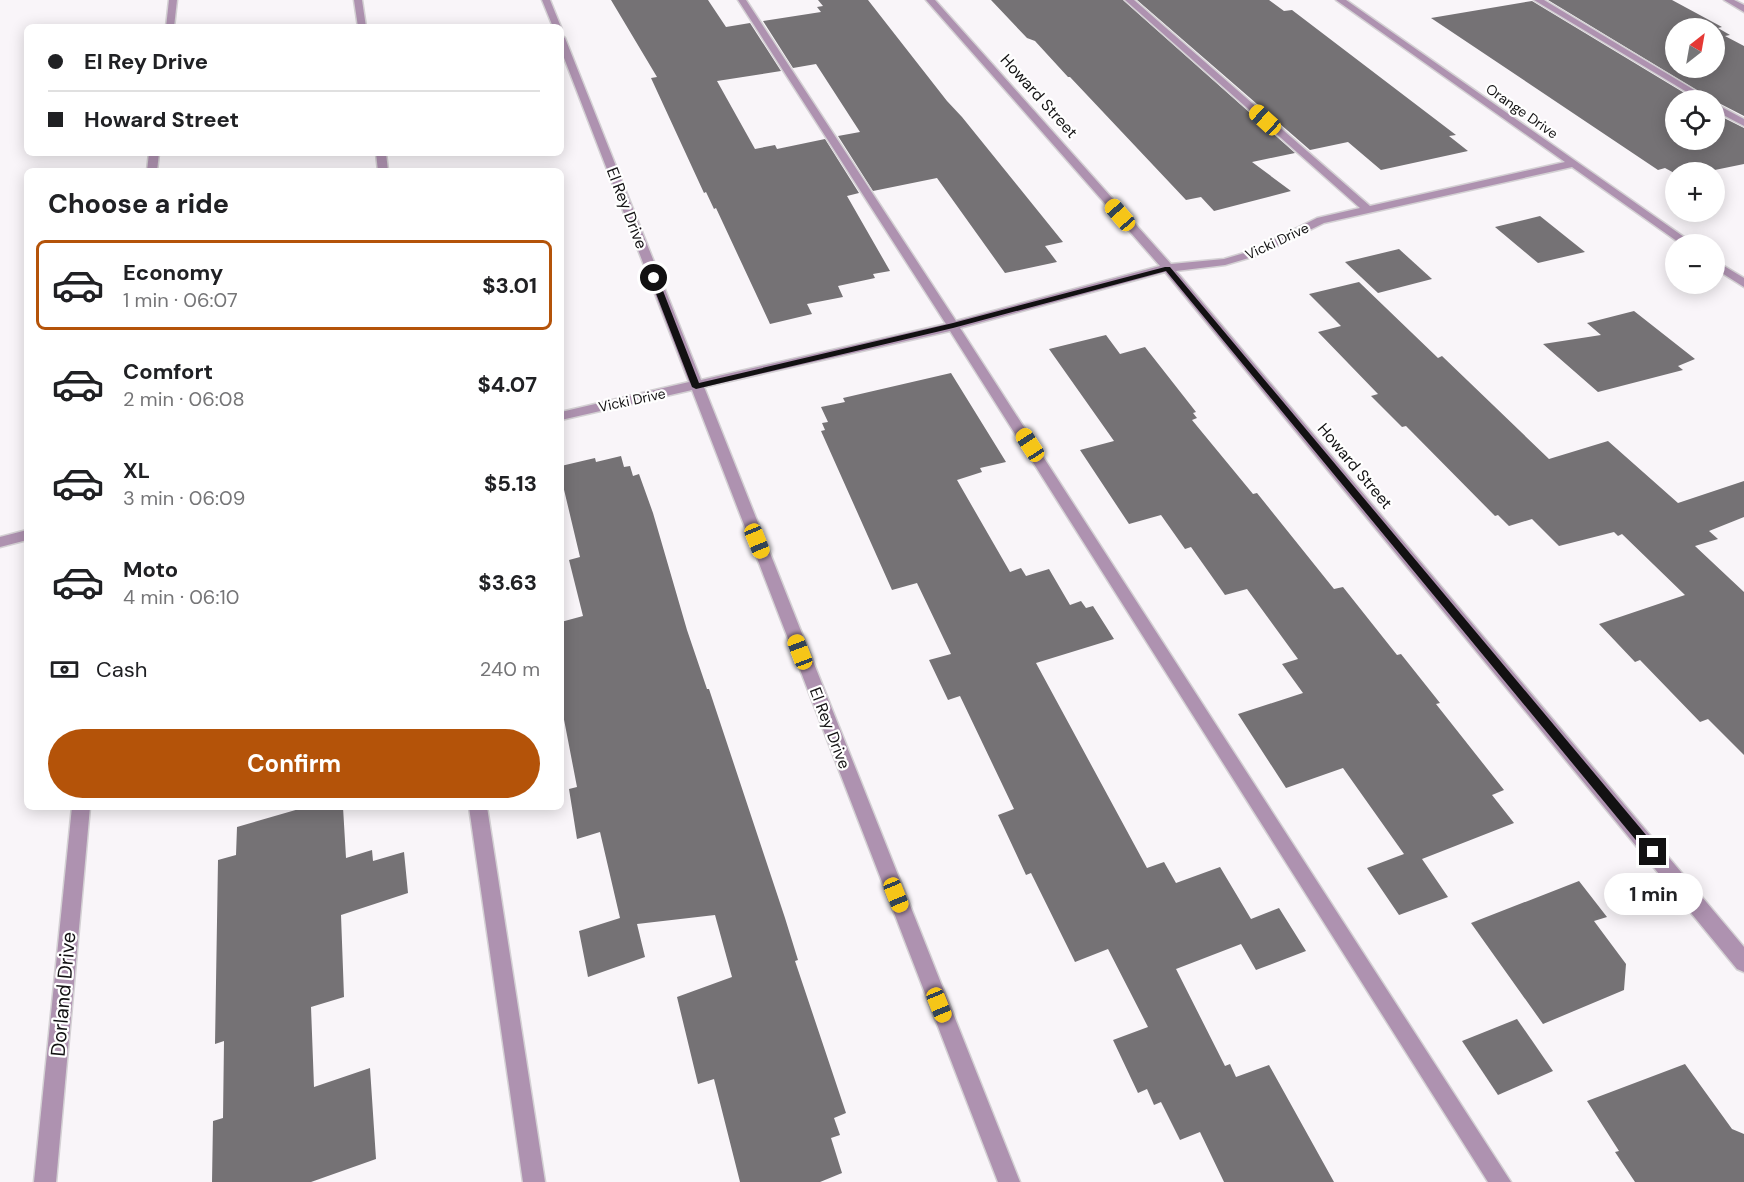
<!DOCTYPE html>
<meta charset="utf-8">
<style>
body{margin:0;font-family:"DM Sans",sans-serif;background:#f6f6f6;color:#202124;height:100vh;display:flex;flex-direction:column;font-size:22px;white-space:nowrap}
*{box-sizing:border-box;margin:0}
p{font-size:20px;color:#757577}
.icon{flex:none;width:33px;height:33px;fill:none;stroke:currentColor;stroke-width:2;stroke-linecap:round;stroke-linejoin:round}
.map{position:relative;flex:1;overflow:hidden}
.drawer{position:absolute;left:24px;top:168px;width:540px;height:642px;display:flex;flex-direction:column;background:#fff;border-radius:9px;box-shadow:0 3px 15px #0003}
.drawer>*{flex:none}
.banner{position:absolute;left:24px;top:24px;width:540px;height:132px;border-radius:9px;box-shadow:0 3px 15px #0003;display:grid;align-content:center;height:132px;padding:0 24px;background:#fff}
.needle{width:39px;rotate:31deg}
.controls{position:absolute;left:1665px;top:18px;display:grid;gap:12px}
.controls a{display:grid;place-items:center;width:60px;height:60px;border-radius:50%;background:#fff;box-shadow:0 3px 15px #0003;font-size:30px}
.end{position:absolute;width:27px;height:27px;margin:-14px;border:8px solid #121112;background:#fff;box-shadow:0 0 0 3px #fff}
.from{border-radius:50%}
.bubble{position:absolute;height:42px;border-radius:21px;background:#fff;box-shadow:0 3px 15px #0003;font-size:20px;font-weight:700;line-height:42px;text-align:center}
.car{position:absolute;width:18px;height:36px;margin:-18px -9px;border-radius:8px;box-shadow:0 0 4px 2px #0007;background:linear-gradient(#f5c518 24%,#345 0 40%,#f5c518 0 76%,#345 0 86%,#f5c518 0)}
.banner b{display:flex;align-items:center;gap:21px;height:57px;font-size:22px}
.banner b+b{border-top:2px solid #e0e0e0}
.banner i{width:15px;height:15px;background:#202124}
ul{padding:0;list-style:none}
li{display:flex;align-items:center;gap:18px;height:90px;margin:0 12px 9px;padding:0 12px;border:3px solid transparent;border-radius:9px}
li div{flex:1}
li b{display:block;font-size:22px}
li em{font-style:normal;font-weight:700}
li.active{border-color:#b45309}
li>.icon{width:54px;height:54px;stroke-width:1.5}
h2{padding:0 24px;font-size:27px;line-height:72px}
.pay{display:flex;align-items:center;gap:15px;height:66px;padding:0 24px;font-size:22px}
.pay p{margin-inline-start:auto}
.cta{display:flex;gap:12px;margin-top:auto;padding:12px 24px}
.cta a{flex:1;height:69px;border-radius:36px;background:#b45309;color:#fff;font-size:24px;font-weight:700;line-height:69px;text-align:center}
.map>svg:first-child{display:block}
.building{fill:#757275;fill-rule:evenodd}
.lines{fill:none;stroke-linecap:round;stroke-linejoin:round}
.minor-casing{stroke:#d4d1d4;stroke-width:3}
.minor{fill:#ae92b0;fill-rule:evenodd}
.route{fill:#121112}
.labels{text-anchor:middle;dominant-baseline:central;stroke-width:4.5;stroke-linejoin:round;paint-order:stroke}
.far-street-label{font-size:14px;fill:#121112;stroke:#fff}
.street-label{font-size:16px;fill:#121112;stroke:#fff}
.near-street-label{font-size:20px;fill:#121112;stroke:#fff}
</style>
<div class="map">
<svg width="1744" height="1182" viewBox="0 0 1744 1182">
<rect width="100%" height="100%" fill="#f9f5f9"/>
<g class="building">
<polygon points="611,0 708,0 726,27 750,23 781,71 717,81 755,149 775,145 777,149 825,139 859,193 847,196 890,271 873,274 875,278 838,286 843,297 807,304 812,314 770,324 716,208 714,209 706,192 704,193 651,78 657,77"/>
<polygon points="818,0 868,0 947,101 962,117 1063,242 1045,246 1057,262 1005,273 937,178 873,191 838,136 860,132 816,64 793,68 763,21 821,12 817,7 823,6"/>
<polygon points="991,0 1123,0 1295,153 1252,162 1291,191 1214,211 1201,197 1186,200 1070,77 1068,77 1035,41 1027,38"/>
<polygon points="1137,0 1269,0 1284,11 1292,10 1456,135 1449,136 1468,151 1381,170 1348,142 1310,150"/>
<path d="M1548,0h124l50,27 -4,1 12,7 -5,1 19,10v70l-31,-16zM1676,28h38v40h-38z"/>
<polygon points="1532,1 1696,100 1676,100 1676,140 1714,140 1714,113 1744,128 1744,164 1705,172 1676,174 1665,168 1658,170 1431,18"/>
<polygon points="1540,216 1585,252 1538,263 1495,227"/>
<polygon points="1399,249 1432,279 1378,293 1345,262"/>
<polygon points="1359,282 1438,358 1442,356 1549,459 1608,441 1678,503 1744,481 1744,517 1709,531 1718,539 1695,546 1744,592 1744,755 1708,719 1700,722 1640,660 1635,662 1599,624 1685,595 1622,534 1618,536 1614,532 1559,546 1532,519 1509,526 1498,515 1495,516 1406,426 1402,427 1371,396 1378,394 1318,332 1341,326 1309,294"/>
<polygon points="1634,311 1695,359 1678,366 1683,370 1598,392 1543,344 1601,335 1587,323"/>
<polygon points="1106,335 1120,354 1145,347 1196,412 1193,413 1197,418 1192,420 1253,494 1257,493 1334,589 1343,587 1397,655 1401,654 1440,703 1436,704 1504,790 1492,795 1514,823 1422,859 1448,897 1399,915 1367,868 1404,854 1343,768 1286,788 1238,714 1303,693 1282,664 1298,659 1247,589 1225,595 1191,547 1185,549 1161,515 1129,524 1080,450 1114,441 1049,349"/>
<polygon points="951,373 1006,462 980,468 982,472 957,480 1010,572 1021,568 1026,576 1049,569 1070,605 1081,601 1086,608 1093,606 1114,639 1036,663 1147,868 1164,862 1176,883 1220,867 1251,919 1279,908 1306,951 1256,970 1241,944 1176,969 1225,1066 1230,1064 1236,1077 1269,1065 1334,1182 1224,1182 1200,1132 1180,1140 1161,1102 1154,1105 1147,1089 1138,1093 1113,1040 1148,1027 1108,949 1075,962 1031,873 1026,875 998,815 1014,809 960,696 948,700 929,660 951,654 917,583 892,590 821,431 825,430 822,423 828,422 821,407 845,402 843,398"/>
<polygon points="621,456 624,467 630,466 633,476 639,474 653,513 687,630 707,689 709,689 785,918 798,960 795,961 846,1113 834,1118 840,1135 831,1138 842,1173 820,1182 740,1182 714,1079 698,1084 677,997 732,977 715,915 637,924 645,957 588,977 579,931 620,918 600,832 577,839 569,789 577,787 561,704 561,622 583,616 569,560 580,557 561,477 561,466 595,458 596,462"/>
<polygon points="306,807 343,807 346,858 372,850 373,861 404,852 408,893 341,915 344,997 311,1007 314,1087 370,1068 376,1159 311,1182 212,1182 213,1121 223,1118 224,1041 215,1044 218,860 236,855 237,827"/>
<polygon points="1579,881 1607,917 1594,921 1626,964 1624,990 1543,1024 1471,923"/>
<polygon points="1517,1019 1553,1071 1498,1095 1462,1041"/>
<polygon points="1685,1064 1732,1129 1744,1134 1744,1182 1635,1182 1615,1152 1619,1151 1587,1101"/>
</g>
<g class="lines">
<defs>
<g id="minor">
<polygon points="169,0 177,0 174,27 166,27"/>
<polygon points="354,0 362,0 366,27 358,27"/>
<polygon points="542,0 550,0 561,27 561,28 553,27"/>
<polygon points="738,0 746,0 956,321 1160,266 926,0 935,0 1171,264 1224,259 1251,251 1317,218 1360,208 1125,0 1134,0 1370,206 1565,162 1336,0 1346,0 1694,244 1681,244 1572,167 1324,223 1259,255 1225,265 1176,271 1744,947 1744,972 1737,969 1165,272 960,328 1511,1182 1488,1182 950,331 704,387 1020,1182 998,1182 692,390 561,420 561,412 689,382 561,50 561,35 565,38 701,380 946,324"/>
<polygon points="1534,0 1544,0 1711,100 1700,100"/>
<polygon points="1724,0 1734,0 1744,5 1744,12"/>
<polygon points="1714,103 1744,119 1744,126 1714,110"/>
<polygon points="149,153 159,153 157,171 147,171"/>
<polygon points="376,153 386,153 388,171 378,171"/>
<polygon points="1714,260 1744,278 1744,287 1714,268"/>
<polygon points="27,530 27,540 0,547 0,537"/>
<polygon points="72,807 90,807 56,1182 34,1182"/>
<polygon points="469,807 487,807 545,1182 523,1182"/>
</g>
</defs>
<use href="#minor" class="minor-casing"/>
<use href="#minor" class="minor"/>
</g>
<polygon class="route" points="1165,267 1170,267 1657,848 1657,856 1649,856 1166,271 953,328 696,389 692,387 650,278 654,275 658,278 699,383 953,323"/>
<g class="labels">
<g class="far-street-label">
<text transform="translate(1522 111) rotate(35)">Orange Drive</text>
<text transform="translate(1277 241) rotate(-25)">Vicki Drive</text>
<text transform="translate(632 400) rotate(-12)">Vicki Drive</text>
</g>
<g class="street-label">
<text transform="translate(1039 96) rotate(48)">Howard Street</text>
<text transform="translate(627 208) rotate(69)">El Rey Drive</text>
<text transform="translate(1355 466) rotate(50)">Howard Street</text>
<text transform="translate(830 728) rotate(69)">El Rey Drive</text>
</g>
<g class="near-street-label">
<text transform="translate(63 994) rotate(-85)">Dorland Drive</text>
</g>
</g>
</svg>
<div class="controls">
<a><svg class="needle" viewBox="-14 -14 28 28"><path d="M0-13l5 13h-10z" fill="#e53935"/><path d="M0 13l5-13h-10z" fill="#757577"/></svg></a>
<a><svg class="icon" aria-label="locate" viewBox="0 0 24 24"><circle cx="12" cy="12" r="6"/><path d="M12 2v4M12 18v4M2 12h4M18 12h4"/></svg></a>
<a>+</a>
<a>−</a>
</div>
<i class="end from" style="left:654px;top:278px"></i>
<i class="end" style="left:1653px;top:852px"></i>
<div class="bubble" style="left:1604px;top:873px;width:99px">1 min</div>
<i class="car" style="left:1265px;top:120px;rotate:312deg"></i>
<i class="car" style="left:1120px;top:215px;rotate:319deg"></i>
<i class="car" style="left:1030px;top:445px;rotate:327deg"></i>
<i class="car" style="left:757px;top:541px;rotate:158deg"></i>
<i class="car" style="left:800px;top:652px;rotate:339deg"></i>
<i class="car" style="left:896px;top:895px;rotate:158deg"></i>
<i class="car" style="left:939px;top:1005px;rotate:158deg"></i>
<div class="banner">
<b><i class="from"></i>El Rey Drive</b>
<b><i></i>Howard Street</b>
</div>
<section class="drawer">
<h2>Choose a ride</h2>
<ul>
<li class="active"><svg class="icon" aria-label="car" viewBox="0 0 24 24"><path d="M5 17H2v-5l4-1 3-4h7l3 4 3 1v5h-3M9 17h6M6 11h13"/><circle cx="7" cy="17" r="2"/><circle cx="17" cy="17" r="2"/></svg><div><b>Economy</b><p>1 min · 06:07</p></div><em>$3.01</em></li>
<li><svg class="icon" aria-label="car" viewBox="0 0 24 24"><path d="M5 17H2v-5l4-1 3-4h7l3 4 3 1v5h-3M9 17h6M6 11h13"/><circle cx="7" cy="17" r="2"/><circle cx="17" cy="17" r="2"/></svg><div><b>Comfort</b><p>2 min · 06:08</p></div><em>$4.07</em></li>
<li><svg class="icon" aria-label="car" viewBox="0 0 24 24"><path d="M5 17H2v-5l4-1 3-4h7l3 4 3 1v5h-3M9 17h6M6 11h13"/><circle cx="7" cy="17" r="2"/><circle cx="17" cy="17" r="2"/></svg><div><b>XL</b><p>3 min · 06:09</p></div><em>$5.13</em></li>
<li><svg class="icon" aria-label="car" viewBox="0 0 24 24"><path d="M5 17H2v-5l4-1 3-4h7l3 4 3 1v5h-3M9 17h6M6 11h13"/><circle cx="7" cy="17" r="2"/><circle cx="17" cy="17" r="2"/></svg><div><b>Moto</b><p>4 min · 06:10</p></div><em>$3.63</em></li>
</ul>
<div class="pay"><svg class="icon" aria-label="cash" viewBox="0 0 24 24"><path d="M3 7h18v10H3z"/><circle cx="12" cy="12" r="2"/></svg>Cash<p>240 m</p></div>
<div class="cta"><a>Confirm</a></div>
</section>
</div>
